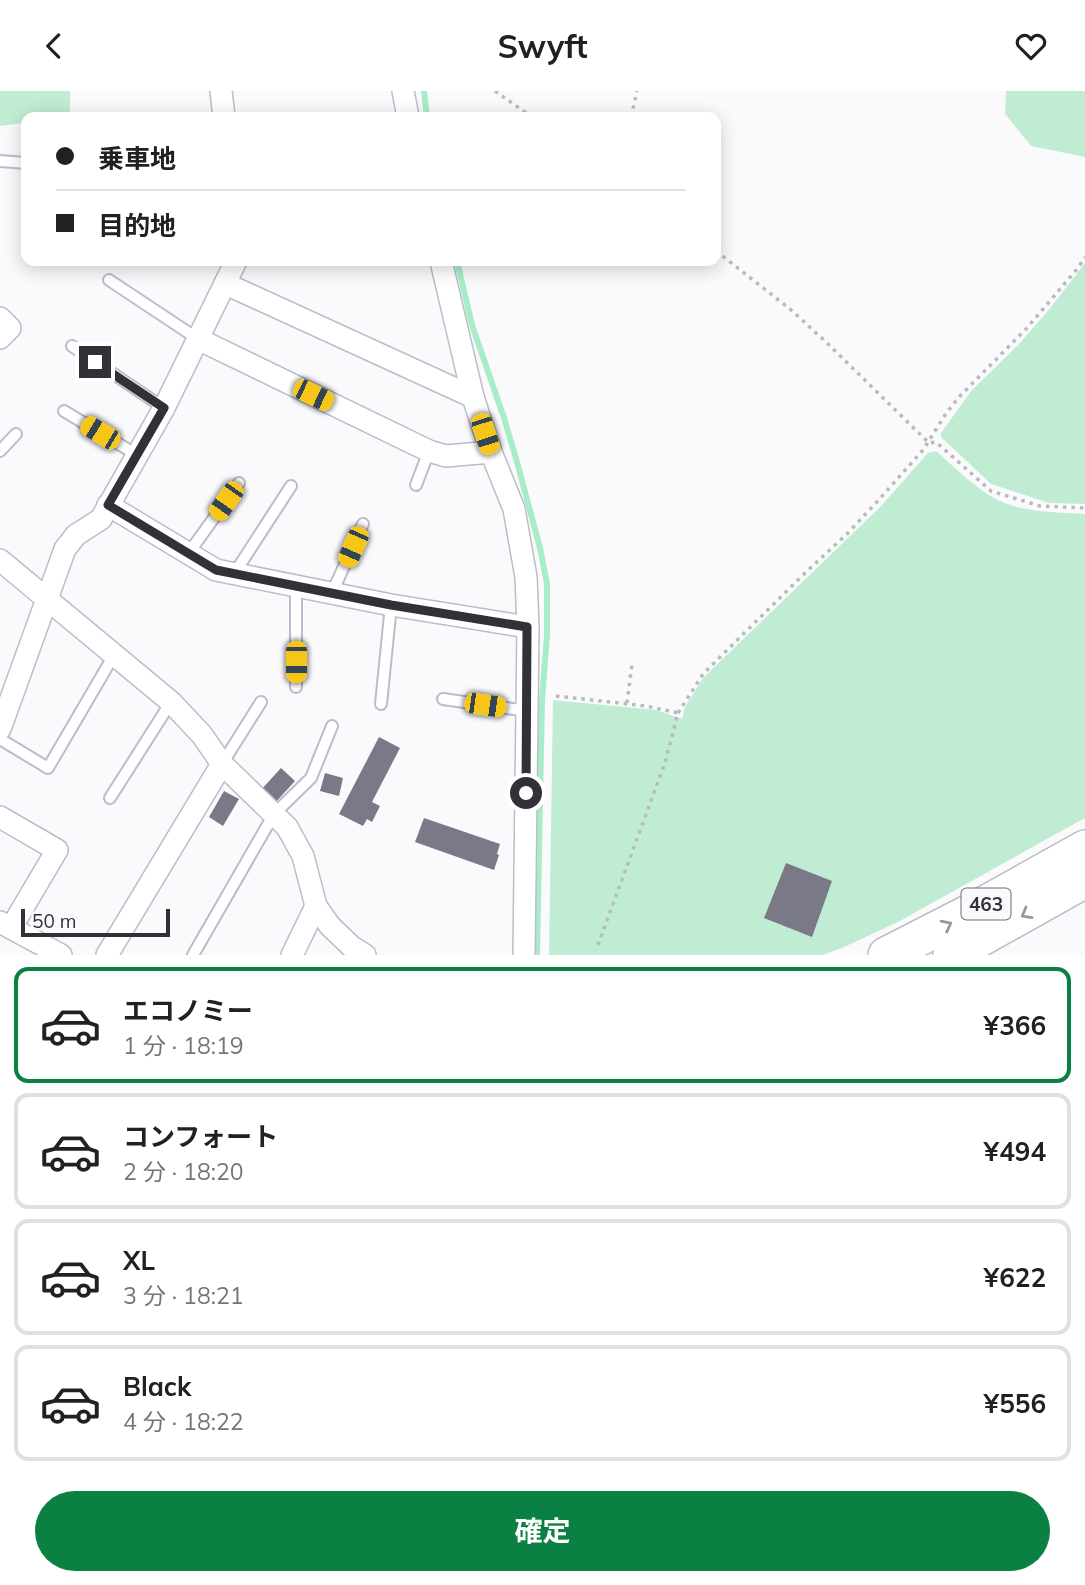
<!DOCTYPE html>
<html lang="ja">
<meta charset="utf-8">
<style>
body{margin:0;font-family:Mulish,"Noto Sans JP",sans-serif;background:#f2f2f2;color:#202124;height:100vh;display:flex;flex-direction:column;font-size:26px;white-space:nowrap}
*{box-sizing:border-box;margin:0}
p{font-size:23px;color:#757577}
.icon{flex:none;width:38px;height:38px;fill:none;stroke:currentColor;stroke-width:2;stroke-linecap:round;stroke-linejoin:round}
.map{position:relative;height:864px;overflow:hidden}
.details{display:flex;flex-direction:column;background:#fff;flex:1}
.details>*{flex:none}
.guide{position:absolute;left:21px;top:21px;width:700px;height:154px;border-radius:14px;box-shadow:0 4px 18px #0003;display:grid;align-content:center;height:154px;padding:0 35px;background:#fff}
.scale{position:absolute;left:21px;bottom:18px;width:149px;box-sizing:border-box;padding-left:7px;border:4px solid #313137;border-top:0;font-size:19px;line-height:24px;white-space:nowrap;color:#313137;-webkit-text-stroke:5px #fafafd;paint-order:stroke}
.end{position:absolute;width:32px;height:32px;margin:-16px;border:9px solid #313137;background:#fff;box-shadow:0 0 0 4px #fff}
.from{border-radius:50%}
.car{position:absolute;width:21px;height:42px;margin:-21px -10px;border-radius:9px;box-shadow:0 0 5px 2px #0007;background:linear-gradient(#f5c518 24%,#345 0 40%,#f5c518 0 76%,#345 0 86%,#f5c518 0)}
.guide b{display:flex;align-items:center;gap:24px;height:66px;font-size:26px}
.guide b+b{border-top:2px solid #e0e0e0}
.guide i{width:18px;height:18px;background:#202124}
ul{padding:12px 0 0;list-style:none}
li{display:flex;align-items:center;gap:21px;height:116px;margin:0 14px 10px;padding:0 21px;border:4px solid #e0e0e0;border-radius:14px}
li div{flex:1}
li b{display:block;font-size:26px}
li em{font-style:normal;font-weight:700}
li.on{border-color:#0b8043}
li>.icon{width:63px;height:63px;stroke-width:1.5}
.cta{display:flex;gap:14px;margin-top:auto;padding:14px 35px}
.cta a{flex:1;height:80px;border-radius:42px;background:#0b8043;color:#fff;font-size:28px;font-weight:700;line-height:80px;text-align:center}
header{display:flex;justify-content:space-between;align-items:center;height:91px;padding:0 35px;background:#fff;font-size:32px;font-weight:700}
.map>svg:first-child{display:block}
.green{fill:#c1ecd4}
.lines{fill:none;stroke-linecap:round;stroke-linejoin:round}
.stream{stroke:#a8edc8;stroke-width:6}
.building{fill:#797987}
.service-casing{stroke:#bcbccb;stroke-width:14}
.minor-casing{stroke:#bcbccb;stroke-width:24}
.trunk-casing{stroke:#bcbccb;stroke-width:38}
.path{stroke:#bababe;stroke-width:3.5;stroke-dasharray:3.5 5;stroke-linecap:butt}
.service{stroke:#fff;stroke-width:10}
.minor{stroke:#fff;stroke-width:21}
.trunk{stroke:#fff;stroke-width:35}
.oneway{stroke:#98989b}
.route{stroke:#313137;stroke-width:9}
.labels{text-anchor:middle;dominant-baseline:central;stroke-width:5;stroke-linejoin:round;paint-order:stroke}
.shield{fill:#fafafd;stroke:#6d6d72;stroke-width:2}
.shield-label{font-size:19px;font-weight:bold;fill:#313137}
</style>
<header><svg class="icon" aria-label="back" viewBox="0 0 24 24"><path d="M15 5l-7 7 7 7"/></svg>Swyft<svg class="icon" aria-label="heart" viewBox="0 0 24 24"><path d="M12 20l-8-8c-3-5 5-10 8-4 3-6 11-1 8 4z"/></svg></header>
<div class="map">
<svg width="1085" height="864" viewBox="0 0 1085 864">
<rect width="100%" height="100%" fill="#fafafd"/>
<g class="green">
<polygon points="0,0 70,0 70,26 26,26 26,32 0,35"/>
<polygon points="1006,0 1085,0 1085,66 1031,55 1005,23"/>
<polygon points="1085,172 1085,413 1049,412 991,393 941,346 941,342 972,299 1019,253 1047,221"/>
<path d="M936,360c16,14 32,30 50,42 28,20 66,19 99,21v304l-187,104 -56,26 -19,7h-274l4,-255 103,10 26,9 3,-12 18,-29 178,-172 47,-53z"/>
</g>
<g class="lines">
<g class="stream">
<polyline points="424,0 427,26"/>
<polyline points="457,170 472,234 504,327 517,371 540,457 547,493 547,544 542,609 537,864"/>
</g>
</g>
<g class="building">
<polygon points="379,646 400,657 372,711 380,715 372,731 367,728 363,735 339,723"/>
<polygon points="281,677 295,690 274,713 260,700"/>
<polygon points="325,682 343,687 339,705 320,700"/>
<polygon points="224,700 239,708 223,735 209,726"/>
<polygon points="424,727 500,753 497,763 499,764 494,779 415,751"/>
<polygon points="786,772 832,790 812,846 764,827"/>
</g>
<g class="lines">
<defs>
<g id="service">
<polyline points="0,70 26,72"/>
<polyline points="109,189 198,248"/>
<polyline points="72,255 164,317"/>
<polyline points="64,320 137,364"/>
<polyline points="0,360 16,343"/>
<polyline points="416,394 429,360"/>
<polyline points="188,463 239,392"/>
<polyline points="234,483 291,395"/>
<polyline points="332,502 363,433"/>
<polyline points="296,596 296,495"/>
<polyline points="443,608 527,620"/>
<polyline points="381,613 391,514"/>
<polyline points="0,648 48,677 114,564"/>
<polyline points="222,673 261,611"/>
<polyline points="110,707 171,611"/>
<polyline points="193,864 274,723 311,687 332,635"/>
</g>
<g id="minor">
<polyline points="221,0 224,26"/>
<polyline points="403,0 408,26"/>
<polyline points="441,170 473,306 491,361 514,418 526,486 528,536 524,864"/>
<polyline points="226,193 473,306"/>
<polyline points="0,227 10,237 0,247"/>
<polyline points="198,248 429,360 446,365 491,361"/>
<polyline points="108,414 216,479 391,514 528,536"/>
<polyline points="0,469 171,611 202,644 222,673 287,736 303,765 316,815 330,835 352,856 365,864"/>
<polyline points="0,638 65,458 76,444 101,428 164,317 236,170"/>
<polyline points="0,726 57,759 11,837"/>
<polyline points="0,831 61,864"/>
<polyline points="107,864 222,673"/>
<polyline points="292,864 316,815"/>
</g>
<g id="trunk">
<polyline points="886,864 974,819 1085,757"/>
<polyline points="951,864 1085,789"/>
</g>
</defs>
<use href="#service" class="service-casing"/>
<use href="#minor" class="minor-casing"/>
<use href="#trunk" class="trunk-casing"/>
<g class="path">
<polyline points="495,0 532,26"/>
<polyline points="631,26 637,0"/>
<polyline points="716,160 790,218 825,250 929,352 936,351 991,400 1040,415 1085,417"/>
<polyline points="556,605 646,615 678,622 665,672 596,859"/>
<polyline points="627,612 632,573"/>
<polyline points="678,622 703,583 804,483 847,443 875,413 923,359 947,321 960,305 1026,238 1078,177 1085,166"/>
</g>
<use href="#service" class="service"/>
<use href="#minor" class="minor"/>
<use href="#trunk" class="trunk"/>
</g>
<defs><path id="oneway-chevron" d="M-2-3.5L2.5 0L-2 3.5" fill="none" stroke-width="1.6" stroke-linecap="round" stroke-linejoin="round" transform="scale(1.75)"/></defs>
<g class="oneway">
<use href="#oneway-chevron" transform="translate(1026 823) rotate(150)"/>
<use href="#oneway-chevron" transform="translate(947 834) rotate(-27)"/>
</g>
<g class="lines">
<polyline class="route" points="95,271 164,317 108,414 216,479 391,514 527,536 526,702"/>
</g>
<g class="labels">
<rect class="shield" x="961.5" y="797.5" width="49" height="31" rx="5"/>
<g class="shield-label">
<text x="986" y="813">463</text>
</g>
</g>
</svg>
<div class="scale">50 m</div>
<i class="end from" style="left:526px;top:702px"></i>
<i class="end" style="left:95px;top:271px"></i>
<i class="car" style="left:313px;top:304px;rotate:116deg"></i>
<i class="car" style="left:100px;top:342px;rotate:301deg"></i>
<i class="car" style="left:485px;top:343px;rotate:162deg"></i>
<i class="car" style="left:226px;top:410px;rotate:215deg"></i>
<i class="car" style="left:353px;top:456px;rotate:204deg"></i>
<i class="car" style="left:296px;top:571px;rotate:180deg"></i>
<i class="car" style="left:485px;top:614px;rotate:98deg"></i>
<div class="guide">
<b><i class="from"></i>乗車地</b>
<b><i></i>目的地</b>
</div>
</div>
<section class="details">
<ul>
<li class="on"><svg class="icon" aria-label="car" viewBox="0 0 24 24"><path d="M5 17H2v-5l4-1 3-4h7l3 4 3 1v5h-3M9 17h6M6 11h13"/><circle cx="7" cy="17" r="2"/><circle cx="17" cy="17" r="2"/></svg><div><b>エコノミー</b><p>1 分 · 18:19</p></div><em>¥366</em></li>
<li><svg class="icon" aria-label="car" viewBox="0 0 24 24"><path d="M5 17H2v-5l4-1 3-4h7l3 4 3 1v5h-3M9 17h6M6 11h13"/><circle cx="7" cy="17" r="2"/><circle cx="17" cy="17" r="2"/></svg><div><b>コンフォート</b><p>2 分 · 18:20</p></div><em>¥494</em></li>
<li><svg class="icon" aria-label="car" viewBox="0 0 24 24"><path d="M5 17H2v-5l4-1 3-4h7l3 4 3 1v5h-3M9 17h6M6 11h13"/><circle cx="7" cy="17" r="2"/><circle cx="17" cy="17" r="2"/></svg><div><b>XL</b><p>3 分 · 18:21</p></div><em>¥622</em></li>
<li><svg class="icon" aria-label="car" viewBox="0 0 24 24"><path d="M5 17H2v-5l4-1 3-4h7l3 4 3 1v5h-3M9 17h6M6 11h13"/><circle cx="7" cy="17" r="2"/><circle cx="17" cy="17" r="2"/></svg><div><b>Black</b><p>4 分 · 18:22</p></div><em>¥556</em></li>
</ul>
<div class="cta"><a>確定</a></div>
</section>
